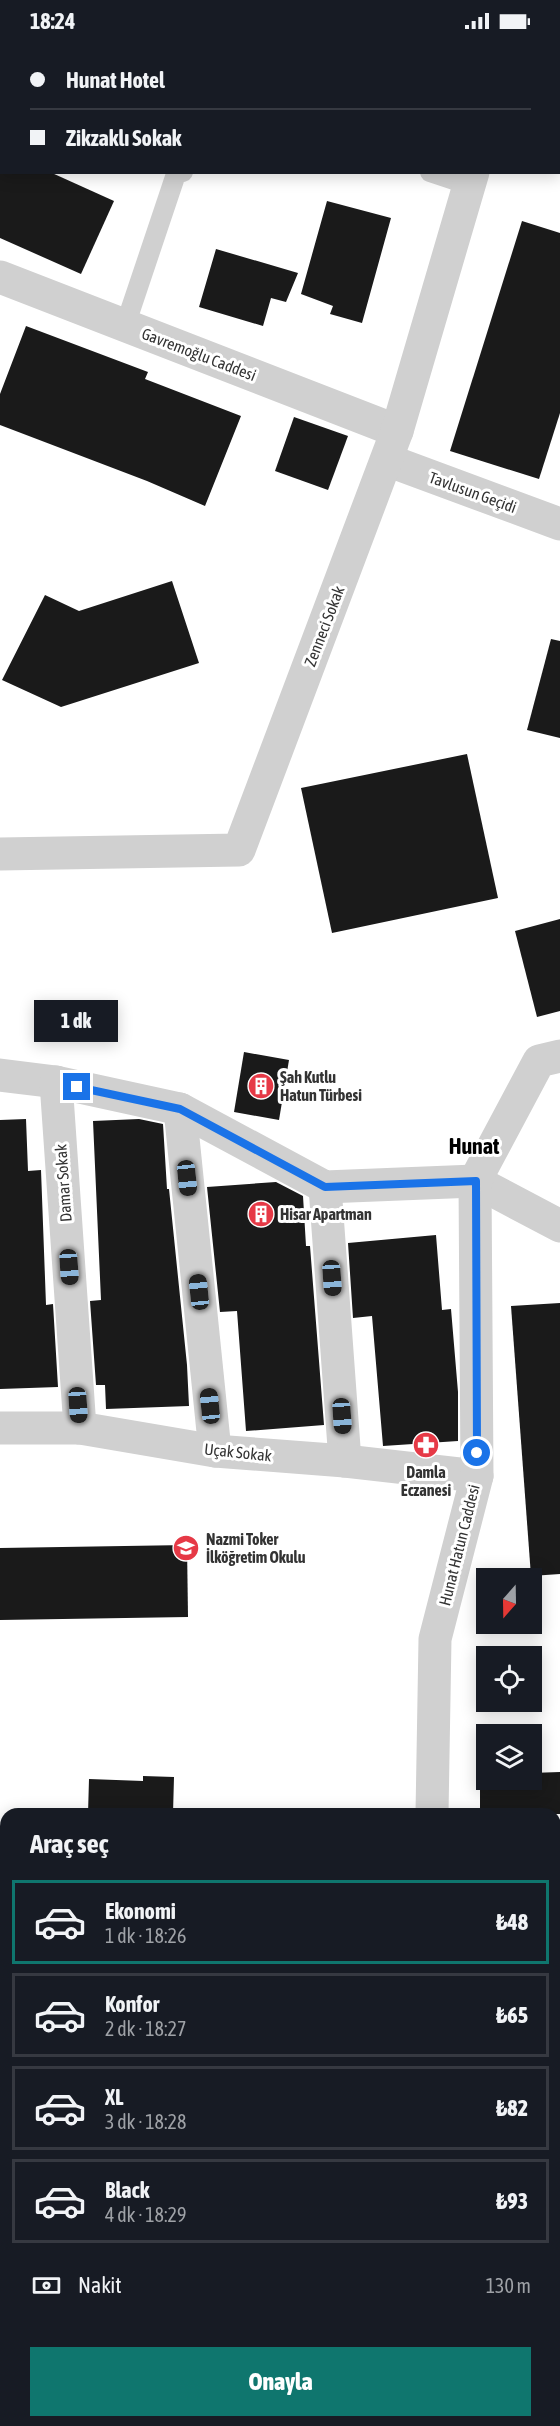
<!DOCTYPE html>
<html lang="tr">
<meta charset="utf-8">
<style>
body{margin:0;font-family:"Asap Condensed",sans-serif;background:#242831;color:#f1f3f6;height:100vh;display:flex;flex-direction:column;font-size:22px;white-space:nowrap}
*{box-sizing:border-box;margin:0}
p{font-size:20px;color:#9ea1a6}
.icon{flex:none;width:33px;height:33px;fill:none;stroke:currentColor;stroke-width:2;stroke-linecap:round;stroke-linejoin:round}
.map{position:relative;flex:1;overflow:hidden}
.panel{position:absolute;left:0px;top:1766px;width:561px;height:620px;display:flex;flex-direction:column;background:#171b24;border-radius:18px 18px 0 0;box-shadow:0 3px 15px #0003}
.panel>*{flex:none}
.guide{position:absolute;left:0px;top:0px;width:561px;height:132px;box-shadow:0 3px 15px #0003;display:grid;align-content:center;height:132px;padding:0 30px;background:#171b24}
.needle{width:39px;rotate:200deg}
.fabs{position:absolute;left:476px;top:1526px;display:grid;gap:12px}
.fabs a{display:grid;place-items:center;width:66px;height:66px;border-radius:0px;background:#171b24;box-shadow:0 3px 15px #0003;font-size:30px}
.end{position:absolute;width:27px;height:27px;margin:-14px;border:8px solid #1a73e8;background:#fff;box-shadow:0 0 0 3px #fff}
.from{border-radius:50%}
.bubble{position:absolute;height:42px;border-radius:0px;background:#171b24;box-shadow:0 3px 15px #0003;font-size:20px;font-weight:800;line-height:42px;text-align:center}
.car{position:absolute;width:18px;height:36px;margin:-18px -9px;border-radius:8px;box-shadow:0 0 4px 2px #0007;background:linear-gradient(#222 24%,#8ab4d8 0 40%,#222 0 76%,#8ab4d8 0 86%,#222 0)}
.guide b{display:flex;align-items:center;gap:21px;height:57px;font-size:22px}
.guide b+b{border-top:2px solid #363941}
.guide i{width:15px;height:15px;background:#f1f3f6}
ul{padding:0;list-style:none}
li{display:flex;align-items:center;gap:18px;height:84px;margin:0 12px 9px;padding:0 18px;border:3px solid #363941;border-radius:0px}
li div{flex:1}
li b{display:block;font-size:22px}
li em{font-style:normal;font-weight:800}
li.current{border-color:#0f766e}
li>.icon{width:54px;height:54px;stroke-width:1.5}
h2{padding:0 30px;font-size:27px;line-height:72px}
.pay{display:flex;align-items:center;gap:15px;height:66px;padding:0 30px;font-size:22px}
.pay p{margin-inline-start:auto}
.cta{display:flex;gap:12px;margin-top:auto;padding:12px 30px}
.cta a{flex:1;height:69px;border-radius:0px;background:#0f766e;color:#fff;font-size:24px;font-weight:800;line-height:69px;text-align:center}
.status{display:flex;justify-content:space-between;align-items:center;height:42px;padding:0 30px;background:#171b24;direction:ltr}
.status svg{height:16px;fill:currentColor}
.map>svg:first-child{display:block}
.building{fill:#1a1a1a}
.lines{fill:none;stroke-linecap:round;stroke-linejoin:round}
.service{stroke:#d0d0d0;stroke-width:20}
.minor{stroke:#d0d0d0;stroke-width:33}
.tertiary{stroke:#d0d0d0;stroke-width:33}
.trunk{stroke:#a2a2a2;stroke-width:33}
.tram{stroke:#888;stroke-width:1.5}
.route{stroke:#1a73e8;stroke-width:8}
.labels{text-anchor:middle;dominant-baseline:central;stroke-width:6;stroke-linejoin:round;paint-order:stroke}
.street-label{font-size:16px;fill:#333;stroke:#fff}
.poi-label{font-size:16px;font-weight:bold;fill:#333;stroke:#fff;text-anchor:start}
.district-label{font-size:22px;font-weight:bold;fill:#000;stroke:#fff}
</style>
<div class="status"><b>18:24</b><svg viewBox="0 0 49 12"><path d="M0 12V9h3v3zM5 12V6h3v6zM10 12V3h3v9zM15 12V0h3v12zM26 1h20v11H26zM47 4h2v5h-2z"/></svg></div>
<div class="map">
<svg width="560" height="2384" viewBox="0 0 560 2384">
<rect width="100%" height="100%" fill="#fff"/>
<g class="building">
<polygon points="0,130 52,131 114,159 81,232 0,196"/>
<polygon points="327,159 391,176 362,281 330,272 333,264 301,252"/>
<polygon points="522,179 560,191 560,371 539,437 450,409"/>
<polygon points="216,207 298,231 286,260 271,256 263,284 199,265"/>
<polygon points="26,284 148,330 145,337 241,374 205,464 147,439 0,383 0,352"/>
<polygon points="294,375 348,394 328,448 275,429"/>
<polygon points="172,539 199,621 61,665 2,638 45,553 79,569"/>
<polygon points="551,597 560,599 560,696 527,688"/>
<polygon points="467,712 498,856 332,891 301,746"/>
<polygon points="560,877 560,969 537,975 515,889"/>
<polygon points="244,1010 289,1018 279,1078 234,1070"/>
<polygon points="26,1077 28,1129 41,1128 46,1263 53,1262 58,1345 0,1347 0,1078"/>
<polygon points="139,1077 163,1082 167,1147 169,1147 187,1323 189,1364 106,1367 105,1343 96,1343 90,1259 101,1258 93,1079"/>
<polygon points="276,1140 303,1154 306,1204 310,1204 324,1383 246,1389 237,1269 220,1270 207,1145"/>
<polygon points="436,1193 442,1268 451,1267 458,1350 458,1399 383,1404 372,1274 353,1276 348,1201"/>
<polygon points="560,1261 560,1532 531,1534 511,1264"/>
<polygon points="187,1503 188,1575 0,1578 0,1506"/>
<polygon points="560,1730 560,1772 480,1772 480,1731 486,1731 486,1737 531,1737 531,1731"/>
<polygon points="143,1734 174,1735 173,1772 88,1772 89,1737 143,1739"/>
</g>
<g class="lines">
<g class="service">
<polyline points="430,130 469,143"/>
<polyline points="125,284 176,132 183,130"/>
</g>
<g class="minor">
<polyline points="510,2 511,0"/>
<polyline points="0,235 397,389"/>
<polyline points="387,418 560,482"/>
<polyline points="0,812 239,808 397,389 473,130"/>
<polyline points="0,1033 56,1040 180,1067 325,1145 475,1139"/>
<polyline points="56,1040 80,1386"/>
<polyline points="180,1067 215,1409"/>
<polyline points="475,1139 560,1184"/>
<polyline points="325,1145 345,1419"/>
<polyline points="0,1386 80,1386 215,1409 345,1419 477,1434"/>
<polyline points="432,1772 435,1597 477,1434 475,1139 539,1019 560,1014"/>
<polyline points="0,2036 6,2036"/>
</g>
<polyline class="tertiary" points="501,2384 504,2379"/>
<g class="trunk">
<polyline points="555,2273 560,2273"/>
<polyline points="0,2275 6,2275"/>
<polyline points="555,2356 560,2356"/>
<polyline points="0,2360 6,2360"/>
</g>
<g class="tram">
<polyline points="555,2309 560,2309"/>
<polyline points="0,2311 6,2311"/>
<polyline points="555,2324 560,2324"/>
<polyline points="0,2327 6,2327"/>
</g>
</g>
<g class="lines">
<polyline class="route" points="77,1045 180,1067 325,1145 476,1139 477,1411"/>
</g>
<defs>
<symbol id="building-disc" viewBox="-11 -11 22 22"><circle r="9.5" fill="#e63946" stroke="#fff"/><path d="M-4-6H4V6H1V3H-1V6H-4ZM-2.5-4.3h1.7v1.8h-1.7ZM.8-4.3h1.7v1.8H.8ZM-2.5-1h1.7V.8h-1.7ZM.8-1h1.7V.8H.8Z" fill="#fff"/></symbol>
<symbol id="pharmacy-disc" viewBox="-11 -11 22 22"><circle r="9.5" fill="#e63946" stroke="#fff"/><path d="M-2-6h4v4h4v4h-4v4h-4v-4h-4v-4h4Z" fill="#fff"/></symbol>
<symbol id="school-disc" viewBox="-11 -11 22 22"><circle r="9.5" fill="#e63946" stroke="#fff"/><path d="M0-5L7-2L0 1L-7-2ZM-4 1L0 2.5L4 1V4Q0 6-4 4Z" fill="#fff"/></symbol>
</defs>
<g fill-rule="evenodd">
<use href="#building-disc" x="246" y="1029" width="30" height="30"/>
<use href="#building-disc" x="246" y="1157" width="30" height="30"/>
<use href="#pharmacy-disc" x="411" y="1388" width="30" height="30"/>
<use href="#school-disc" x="171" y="1491" width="30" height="30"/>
</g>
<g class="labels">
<g class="street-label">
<text transform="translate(199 312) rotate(21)">Gavremoğlu Caddesi</text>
<text transform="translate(473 450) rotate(20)">Tavlusun Geçidi</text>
<text transform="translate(324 584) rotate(-69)">Zenneci Sokak</text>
<text transform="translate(63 1141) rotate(-94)">Damar Sokak</text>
<text transform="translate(238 1410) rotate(6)">Uçak Sokak</text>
<text transform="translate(459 1503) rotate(-76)">Hunat Hatun Caddesi</text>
</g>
<g class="poi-label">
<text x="280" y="1035">Şah Kutlu<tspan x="280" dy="18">Hatun Türbesi</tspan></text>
<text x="280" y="1172">Hisar Apartman</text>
<text x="426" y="1430" text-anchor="middle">Damla<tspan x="426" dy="18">Eczanesi</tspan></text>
<text x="206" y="1497">Nazmi Toker<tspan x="206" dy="18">İlköğretim Okulu</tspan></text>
</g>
<g class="district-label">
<text x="474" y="1104">Hunat</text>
</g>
</g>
</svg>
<div class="fabs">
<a><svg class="needle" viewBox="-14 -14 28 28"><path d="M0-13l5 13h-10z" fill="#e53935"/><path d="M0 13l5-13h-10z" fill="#9ea1a6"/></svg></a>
<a><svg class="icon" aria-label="locate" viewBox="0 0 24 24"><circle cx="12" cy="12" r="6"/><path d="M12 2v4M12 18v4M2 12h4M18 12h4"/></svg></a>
<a><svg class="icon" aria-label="layers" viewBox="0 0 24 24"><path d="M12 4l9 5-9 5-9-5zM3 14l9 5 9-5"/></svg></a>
</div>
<i class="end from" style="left:477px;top:1411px"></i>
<i class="end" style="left:77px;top:1045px"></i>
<div class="bubble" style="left:34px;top:958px;width:84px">1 dk</div>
<i class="car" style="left:187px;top:1136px;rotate:174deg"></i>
<i class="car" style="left:69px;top:1225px;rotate:176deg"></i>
<i class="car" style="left:332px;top:1236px;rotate:176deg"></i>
<i class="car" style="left:199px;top:1250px;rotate:354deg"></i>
<i class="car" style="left:78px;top:1363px;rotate:176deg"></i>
<i class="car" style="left:210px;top:1364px;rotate:354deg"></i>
<i class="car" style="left:342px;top:1374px;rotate:176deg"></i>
<div class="guide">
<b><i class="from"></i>Hunat Hotel</b>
<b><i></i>Zikzaklı Sokak</b>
</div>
<section class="panel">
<h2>Araç seç</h2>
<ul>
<li class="current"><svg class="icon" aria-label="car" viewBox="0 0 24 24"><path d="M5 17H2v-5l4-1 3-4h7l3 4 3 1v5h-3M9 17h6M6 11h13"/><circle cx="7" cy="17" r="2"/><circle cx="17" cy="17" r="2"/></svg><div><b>Ekonomi</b><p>1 dk · 18:26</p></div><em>₺48</em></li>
<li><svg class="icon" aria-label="car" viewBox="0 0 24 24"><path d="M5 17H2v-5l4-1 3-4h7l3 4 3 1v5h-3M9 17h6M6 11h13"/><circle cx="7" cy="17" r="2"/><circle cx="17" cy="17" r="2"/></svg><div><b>Konfor</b><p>2 dk · 18:27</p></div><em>₺65</em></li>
<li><svg class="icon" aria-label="car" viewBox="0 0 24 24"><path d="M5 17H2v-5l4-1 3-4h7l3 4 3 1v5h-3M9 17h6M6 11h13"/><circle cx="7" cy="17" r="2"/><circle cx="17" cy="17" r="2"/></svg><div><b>XL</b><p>3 dk · 18:28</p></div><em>₺82</em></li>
<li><svg class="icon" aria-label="car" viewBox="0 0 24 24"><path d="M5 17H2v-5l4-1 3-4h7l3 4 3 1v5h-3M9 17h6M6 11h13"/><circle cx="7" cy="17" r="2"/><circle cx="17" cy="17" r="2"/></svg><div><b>Black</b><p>4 dk · 18:29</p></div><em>₺93</em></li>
</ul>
<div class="pay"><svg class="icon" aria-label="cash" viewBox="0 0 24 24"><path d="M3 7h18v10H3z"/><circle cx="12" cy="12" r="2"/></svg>Nakit<p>130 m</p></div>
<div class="cta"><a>Onayla</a></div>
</section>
</div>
